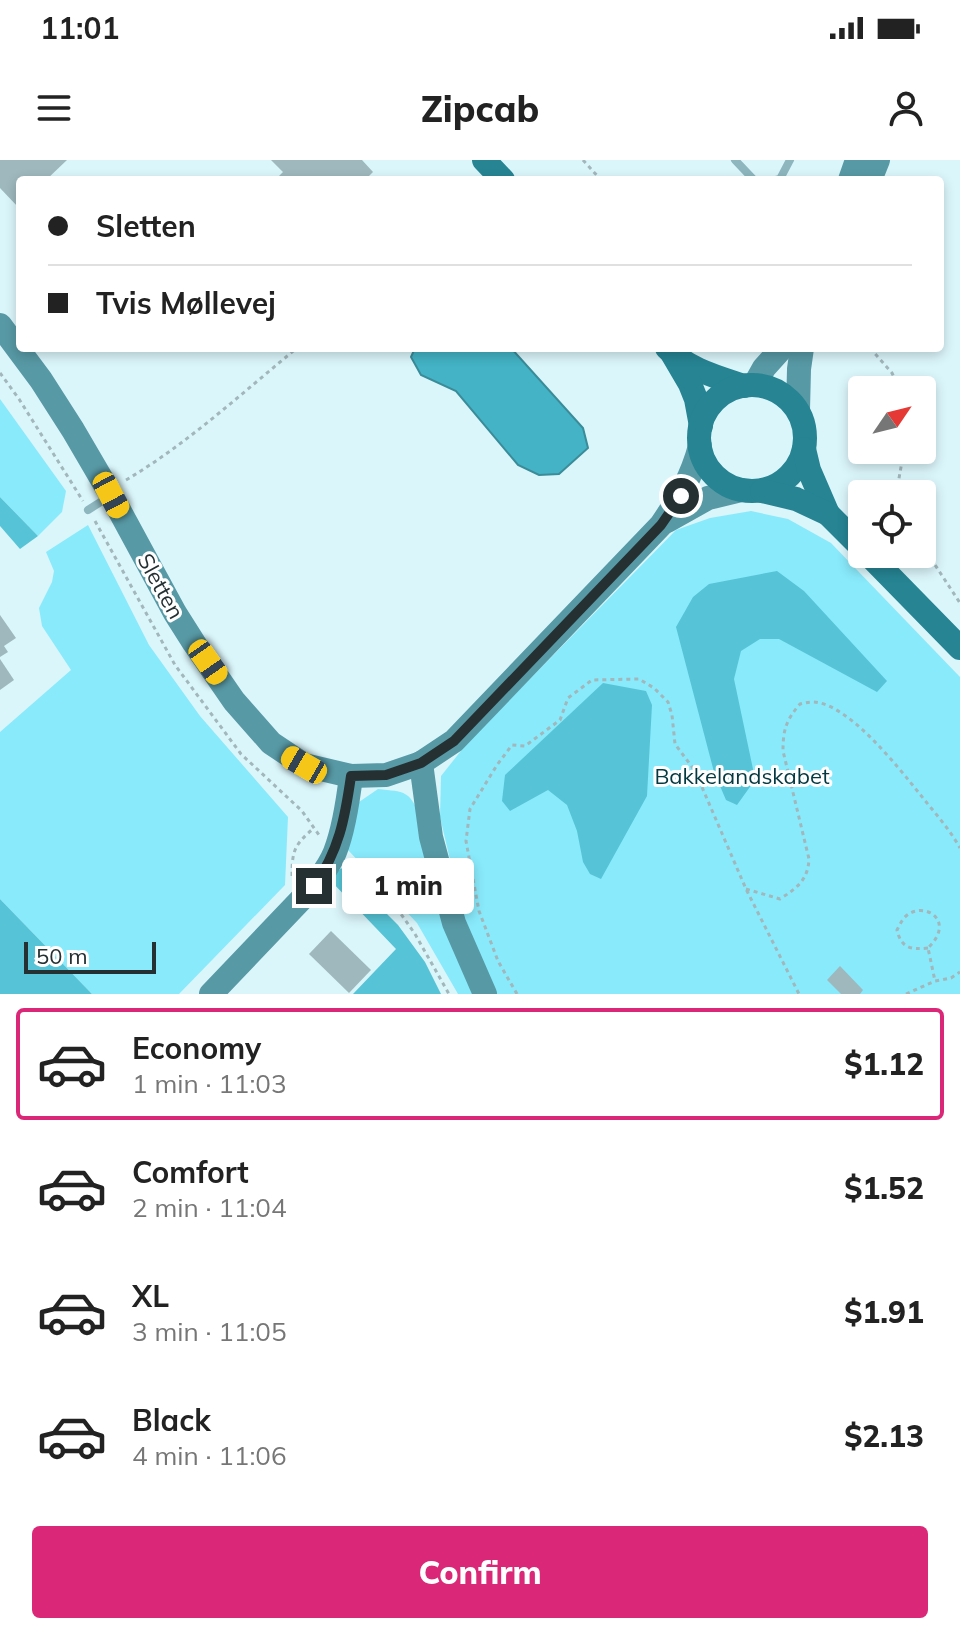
<!DOCTYPE html>
<meta charset="utf-8">
<style>
body{margin:0;font-family:Mulish,sans-serif;background:#f6f6f6;color:#222;height:100vh;display:flex;flex-direction:column;font-size:30px;white-space:nowrap}
*{box-sizing:border-box;margin:0}
p{font-size:26px;color:#767676}
.icon{flex:none;width:44px;height:44px;fill:none;stroke:currentColor;stroke-width:2;stroke-linecap:round;stroke-linejoin:round}
.map{position:relative;height:834px;overflow:hidden}
.drawer{display:flex;flex-direction:column;background:#fff;flex:1}
.drawer>*{flex:none}
.banner{position:absolute;left:16px;top:16px;width:928px;height:176px;border-radius:8px;box-shadow:0 4px 12px #0003;display:grid;align-content:center;height:176px;padding:0 32px;background:#fff}
.needle{width:52px;rotate:55deg}
.controls{position:absolute;left:848px;top:216px;display:grid;gap:16px}
.controls a{display:grid;place-items:center;width:88px;height:88px;border-radius:8px;background:#fff;box-shadow:0 4px 12px #0003;font-size:40px}
.scale{position:absolute;left:24px;bottom:20px;width:132px;box-sizing:border-box;padding-left:8px;border:4px solid #253032;border-top:0;font-size:22px;line-height:28px;white-space:nowrap;color:#253032;-webkit-text-stroke:6px #fff;paint-order:stroke}
.end{position:absolute;width:36px;height:36px;margin:-18px;border:10px solid #253032;background:#fff;box-shadow:0 0 0 4px #fff}
.from{border-radius:50%}
.bubble{position:absolute;height:56px;border-radius:8px;background:#fff;box-shadow:0 4px 12px #0003;font-size:26px;font-weight:800;line-height:56px;text-align:center}
.car{position:absolute;width:24px;height:48px;margin:-24px -12px;border-radius:10px;box-shadow:0 0 6px 2px #0007;background:linear-gradient(#f5c518 24%,#345 0 40%,#f5c518 0 76%,#345 0 86%,#f5c518 0)}
.banner b{display:flex;align-items:center;gap:28px;height:76px;font-size:30px}
.banner b+b{border-top:2px solid #e0e0e0}
.banner i{width:20px;height:20px;background:#222}
ul{padding:14px 0 0;list-style:none}
li{display:flex;align-items:center;gap:24px;height:112px;margin:0 16px 12px;padding:0 16px;border:4px solid transparent;border-radius:8px}
li div{flex:1}
li b{display:block;font-size:30px}
li em{font-style:normal;font-weight:800}
li.active{border-color:#db2777}
li>.icon{width:72px;height:72px;stroke-width:1.5}
.action{display:flex;gap:16px;margin-top:auto;padding:16px 32px}
.action a{flex:1;height:92px;border-radius:8px;background:#db2777;color:#fff;font-size:32px;font-weight:800;line-height:92px;text-align:center}
.status{display:flex;justify-content:space-between;align-items:center;height:56px;padding:0 40px;background:#fff;direction:ltr}
.status svg{height:22px;fill:currentColor}
header{display:flex;justify-content:space-between;align-items:center;height:104px;padding:0 32px;background:#fff;font-size:36px;font-weight:800}
.map>svg:first-child{display:block}
.green{fill:#89eafb}
.forest{fill:#56c4d6}
.water{fill:#43b3c5;stroke:#3a8c99;stroke-width:2}
.building{fill:#9eb8bd}
.lines{fill:none;stroke-linecap:round;stroke-linejoin:round}
.path{stroke:#a1b7bb;stroke-width:3;stroke-dasharray:4 4;stroke-linecap:butt}
.lane{stroke:#8db6be;stroke-width:8}
.secondary{stroke:#5799a5;stroke-width:24}
.primary{stroke:#268493;stroke-width:24}
.route{stroke:#253032;stroke-width:10}
.labels{text-anchor:middle;dominant-baseline:central;stroke-width:6;stroke-linejoin:round;paint-order:stroke}
.street-label{font-size:22px;fill:#253032;stroke:#fff}
.park-label{font-size:22px;fill:#043941;stroke:#fff}
</style>
<div class="status"><b>11:01</b><svg viewBox="0 0 49 12"><path d="M0 12V9h3v3zM5 12V6h3v6zM10 12V3h3v9zM15 12V0h3v12zM26 1h20v11H26zM47 4h2v5h-2z"/></svg></div>
<header><svg class="icon" aria-label="menu" viewBox="0 0 24 24"><path d="M4 6h16M4 12h16M4 18h16"/></svg>Zipcab<svg class="icon" aria-label="person" viewBox="0 0 24 24"><circle cx="12" cy="8" r="4"/><path d="M4 21q1-7 8-7t8 7"/></svg></header>
<div class="map">
<svg width="960" height="834" viewBox="0 0 960 834">
<rect width="100%" height="100%" fill="#dbf6fb"/>
<g class="green">
<polygon points="0,239 66,331 62,352 38,376 0,337"/>
<polygon points="751,351 788,359 831,383 960,517 960,834 496,834 463,755 440,657 441,616 468,582 676,370 710,358"/>
<polygon points="88,365 149,485 200,556 288,657 285,725 179,834 92,834 0,739 0,572 71,510 42,466 39,448 52,422 54,411 46,392"/>
<path d="M378,629c27,3 31,1 42,27l53,178h-15l-41,-71 -69,-73 11,-48z"/>
</g>
<g class="forest">
<polygon points="0,337 38,376 20,389 0,366"/>
<polygon points="777,411 804,431 887,521 877,532 779,479 760,479 741,491 734,519 753,609 752,624 737,645 726,640 714,612 676,467 693,437 709,424"/>
<polygon points="603,523 646,531 652,545 647,636 601,719 590,714 583,702 577,671 567,645 548,630 510,651 502,641 505,615"/>
<polygon points="341,708 398,765 425,802 441,834 353,834 396,789 330,720"/>
<polygon points="0,739 92,834 0,834"/>
</g>
<polygon class="water" points="415,188 511,188 583,268 588,288 559,314 539,315 518,305 456,231 421,215 411,197"/>
<g class="building">
<polygon points="0,0 67,0 46,20 20,20 20,46 18,47 0,28"/>
<polygon points="271,0 362,0 373,12 365,20 275,20 283,12"/>
<polygon points="0,455 16,478 4,486 8,492 0,497"/>
<polygon points="0,499 14,520 0,530"/>
<polygon points="331,771 371,810 349,833 309,794"/>
<polygon points="840,806 863,830 860,834 841,834 827,820"/>
</g>
<g class="lines">
<g class="path">
<polyline points="583,0 601,20"/>
<polyline points="870,188 892,213 900,230"/>
<polyline points="0,213 19,239 83,341"/>
<path d="M126,320c61,-36 116,-87 171,-132"/>
<polyline points="900,334 898,324 904,290"/>
<polyline points="95,361 175,505 241,594 302,651 319,675"/>
<polyline points="922,385 960,443"/>
<polyline points="350,704 396,747 415,774 449,834"/>
<path d="M292,716c0,-25 2,-31 22,-48"/>
<path d="M746,729l34,10c17,-11 28,-19 29,-40l-26,-108c0,-21 3,-31 17,-47 4,-1 8,-2 13,-2 35,1 85,65 106,91 14,18 30,35 41,55"/>
<path d="M928,788c-17,2 -27,0 -31,-18 2,-4 4,-8 7,-12 17,-19 54,1 24,30l7,33"/>
<polyline points="517,834 498,801 479,751 466,681 470,649 497,605 512,585 525,586 560,560 568,538 592,520 639,519 654,528 668,542 672,555 675,584 695,611 746,729 799,834"/>
<polyline points="906,834 935,821 951,818 960,812"/>
</g>
<g class="lane">
<polyline points="735,0 754,20"/>
<polyline points="776,20 780,19 790,0"/>
<polyline points="88,350 107,338"/>
</g>
<g class="secondary">
<polyline points="850,20 857,0"/>
<polyline points="870,20 878,0"/>
<path d="M0,165l41,55 32,50 38,65 64,118 19,30 40,58 37,42 33,22 47,11 35,-1 35,-12 33,-22 207,-216c18,-26 31,-49 39,-79"/>
<polyline points="755,224 764,208 782,188"/>
<polyline points="798,250 799,209 802,188"/>
<polyline points="667,361 708,338 741,330"/>
<polyline points="421,603 431,677 454,763 485,834"/>
<path d="M211,834l103,-108c8,-11 16,-21 21,-34 9,-23 13,-51 16,-76"/>
</g>
<g class="primary">
<polyline points="484,0 503,20"/>
<path d="M667,188c20,21 50,29 77,38"/>
<polyline points="673,195 690,224 696,239 701,266"/>
<circle cx="752" cy="278" r="53"/>
<polyline points="804,289 809,310 828,354"/>
<polyline points="762,331 796,339 828,354 862,388"/>
<polyline points="868,394 960,488"/>
</g>
</g>
<g class="lines">
<path class="route" d="M314,726c25,-35 31,-68 37,-110l35,-1 35,-12 33,-22 207,-216 20,-29"/>
</g>
<g class="labels">
<g class="street-label">
<text transform="translate(161 426) rotate(61)">Sletten</text>
</g>
<g class="park-label">
<text x="742" y="616">Bakkelandskabet</text>
</g>
</g>
</svg>
<div class="controls">
<a><svg class="needle" viewBox="-14 -14 28 28"><path d="M0-13l5 13h-10z" fill="#e53935"/><path d="M0 13l5-13h-10z" fill="#767676"/></svg></a>
<a><svg class="icon" aria-label="locate" viewBox="0 0 24 24"><circle cx="12" cy="12" r="6"/><path d="M12 2v4M12 18v4M2 12h4M18 12h4"/></svg></a>
</div>
<div class="scale">50 m</div>
<i class="end from" style="left:681px;top:336px"></i>
<i class="end" style="left:314px;top:726px"></i>
<div class="bubble" style="left:342px;top:698px;width:132px">1 min</div>
<i class="car" style="left:111px;top:335px;rotate:152deg"></i>
<i class="car" style="left:208px;top:502px;rotate:145deg"></i>
<i class="car" style="left:304px;top:605px;rotate:300deg"></i>
<div class="banner">
<b><i class="from"></i>Sletten</b>
<b><i></i>Tvis Møllevej</b>
</div>
</div>
<section class="drawer">
<ul>
<li class="active"><svg class="icon" aria-label="car" viewBox="0 0 24 24"><path d="M5 17H2v-5l4-1 3-4h7l3 4 3 1v5h-3M9 17h6M6 11h13"/><circle cx="7" cy="17" r="2"/><circle cx="17" cy="17" r="2"/></svg><div><b>Economy</b><p>1 min · 11:03</p></div><em>$1.12</em></li>
<li><svg class="icon" aria-label="car" viewBox="0 0 24 24"><path d="M5 17H2v-5l4-1 3-4h7l3 4 3 1v5h-3M9 17h6M6 11h13"/><circle cx="7" cy="17" r="2"/><circle cx="17" cy="17" r="2"/></svg><div><b>Comfort</b><p>2 min · 11:04</p></div><em>$1.52</em></li>
<li><svg class="icon" aria-label="car" viewBox="0 0 24 24"><path d="M5 17H2v-5l4-1 3-4h7l3 4 3 1v5h-3M9 17h6M6 11h13"/><circle cx="7" cy="17" r="2"/><circle cx="17" cy="17" r="2"/></svg><div><b>XL</b><p>3 min · 11:05</p></div><em>$1.91</em></li>
<li><svg class="icon" aria-label="car" viewBox="0 0 24 24"><path d="M5 17H2v-5l4-1 3-4h7l3 4 3 1v5h-3M9 17h6M6 11h13"/><circle cx="7" cy="17" r="2"/><circle cx="17" cy="17" r="2"/></svg><div><b>Black</b><p>4 min · 11:06</p></div><em>$2.13</em></li>
</ul>
<div class="action"><a>Confirm</a></div>
</section>
